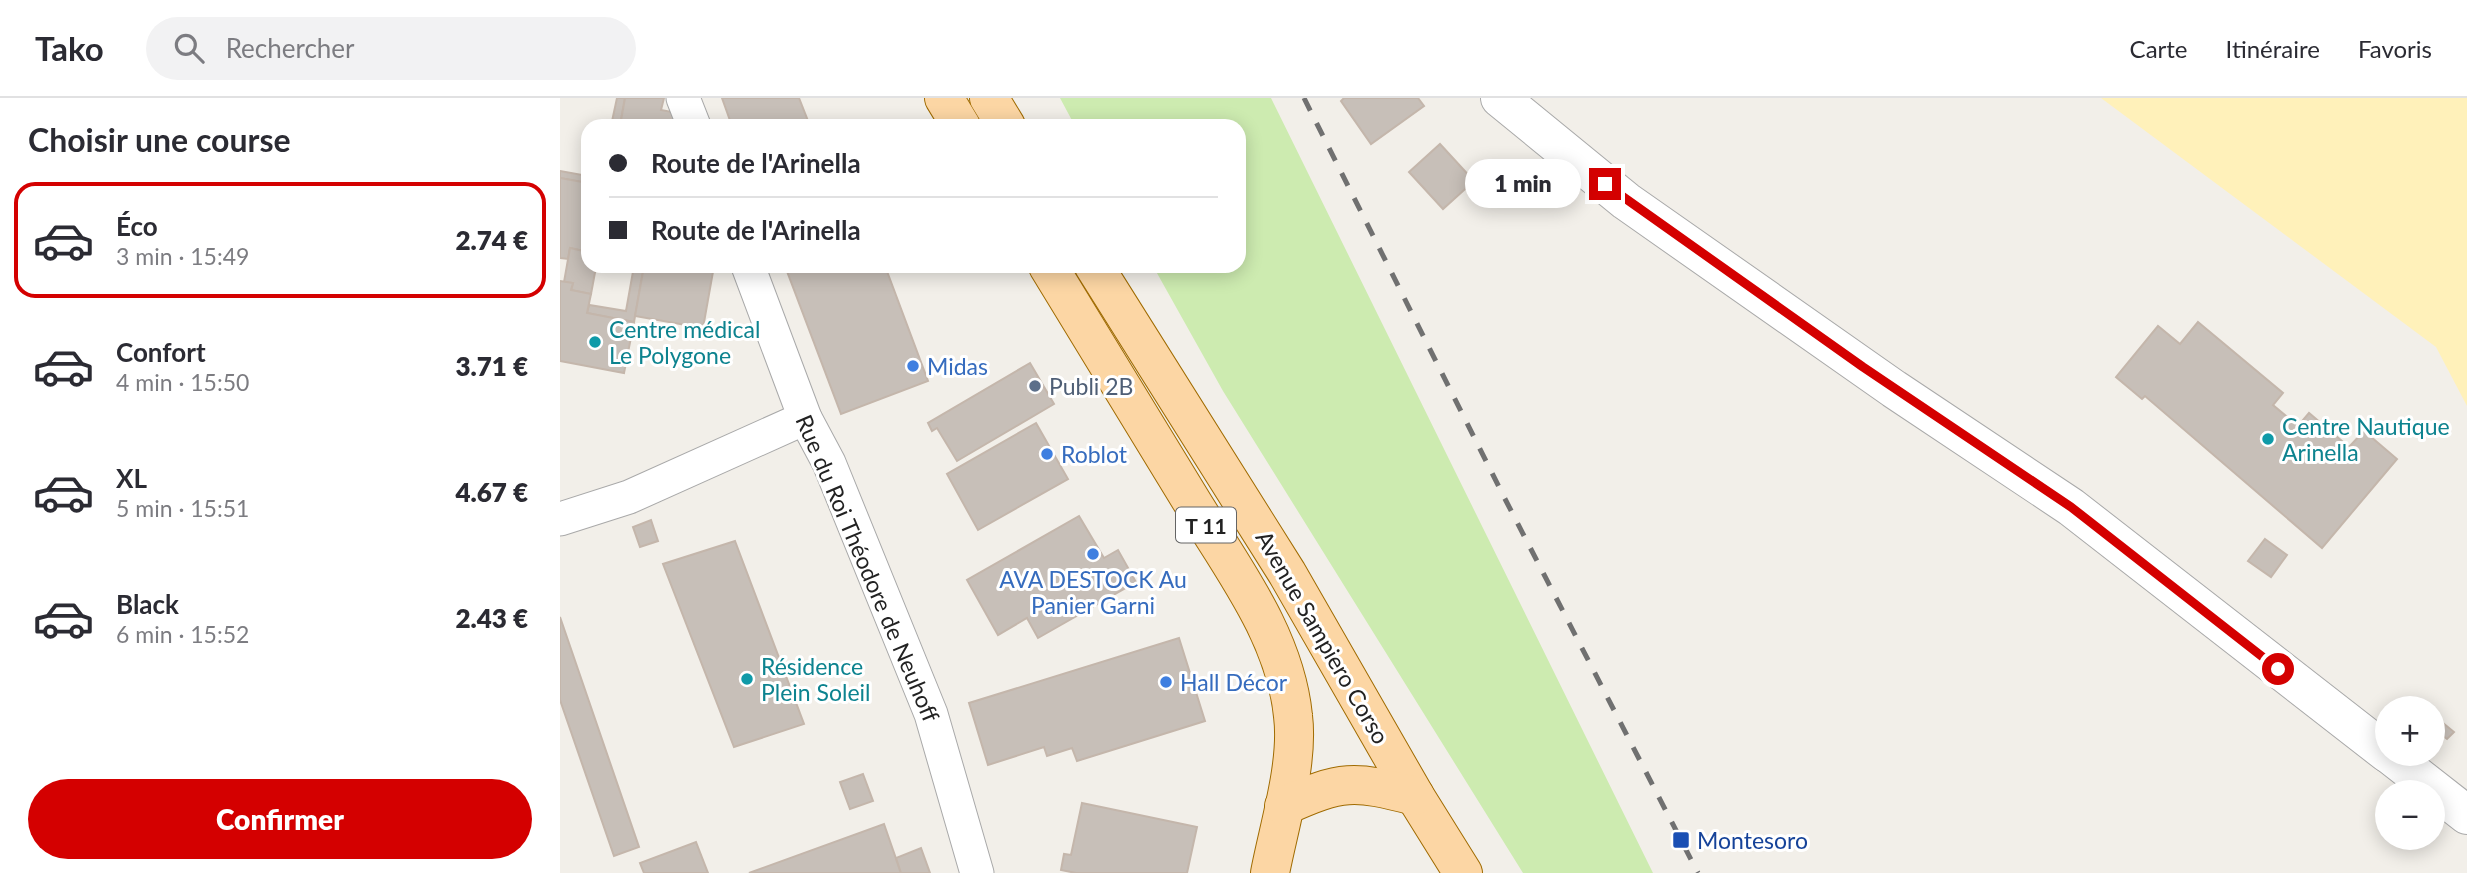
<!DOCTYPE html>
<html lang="fr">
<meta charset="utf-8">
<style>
body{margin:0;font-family:Lato,sans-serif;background:#f2f2f3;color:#2b2b33;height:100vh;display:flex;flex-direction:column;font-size:26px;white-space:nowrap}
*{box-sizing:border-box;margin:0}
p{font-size:23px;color:#7c7c81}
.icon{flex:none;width:38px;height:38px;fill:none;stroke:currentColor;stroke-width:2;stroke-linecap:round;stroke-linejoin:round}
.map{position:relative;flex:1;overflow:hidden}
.drawer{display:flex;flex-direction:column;background:#fff;width:560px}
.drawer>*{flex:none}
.top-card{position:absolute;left:21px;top:21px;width:665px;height:154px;border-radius:21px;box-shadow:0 4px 18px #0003;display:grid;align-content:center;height:154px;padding:0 28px;background:#fff}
.tools{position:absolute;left:1815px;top:598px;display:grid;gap:14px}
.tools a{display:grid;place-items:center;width:70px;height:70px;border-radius:50%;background:#fff;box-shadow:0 4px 18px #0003;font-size:35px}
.end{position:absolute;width:32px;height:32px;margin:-16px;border:9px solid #d40000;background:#fff;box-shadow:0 0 0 4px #fff}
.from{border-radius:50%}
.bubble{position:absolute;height:49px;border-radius:24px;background:#fff;box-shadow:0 4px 18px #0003;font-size:23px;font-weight:800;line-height:49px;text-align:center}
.top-card b{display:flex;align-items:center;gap:24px;height:66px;font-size:26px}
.top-card b+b{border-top:2px solid #e1e1e2}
.top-card i{width:18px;height:18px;background:#2b2b33}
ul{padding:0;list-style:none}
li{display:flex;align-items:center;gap:21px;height:116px;margin:0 14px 10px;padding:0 14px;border:4px solid transparent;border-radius:21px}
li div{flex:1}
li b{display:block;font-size:26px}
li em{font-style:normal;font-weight:800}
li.active{border-color:#d40000}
li>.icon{width:63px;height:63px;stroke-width:1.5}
h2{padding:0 28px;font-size:32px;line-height:84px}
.cta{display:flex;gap:14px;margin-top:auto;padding:14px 28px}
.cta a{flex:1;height:80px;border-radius:42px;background:#d40000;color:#fff;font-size:28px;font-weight:800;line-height:80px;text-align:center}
header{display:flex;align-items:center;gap:42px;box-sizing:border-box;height:98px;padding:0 35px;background:#fff;border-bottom:2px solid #e1e1e2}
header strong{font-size:33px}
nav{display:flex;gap:38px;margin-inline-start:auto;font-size:24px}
.search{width:490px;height:63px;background:#f2f2f3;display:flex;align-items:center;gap:18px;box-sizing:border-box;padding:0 24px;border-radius:38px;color:#7c7c81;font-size:26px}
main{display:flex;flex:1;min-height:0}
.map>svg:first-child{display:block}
.grass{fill:#cdebb0}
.sand{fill:#fff1ba}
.building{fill:#c7bfb8;stroke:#c4b6ab;stroke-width:2}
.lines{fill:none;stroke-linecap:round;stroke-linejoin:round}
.minor-casing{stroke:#a9a9a9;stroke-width:35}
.tertiary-casing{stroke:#a9a9a9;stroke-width:40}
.primary-casing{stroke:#a06b00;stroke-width:40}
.minor{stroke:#fff;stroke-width:33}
.tertiary{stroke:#fff;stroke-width:38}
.primary{stroke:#fcd6a4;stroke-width:38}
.rail{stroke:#707070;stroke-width:5;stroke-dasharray:14 14;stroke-linecap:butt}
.route{stroke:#d40000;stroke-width:9}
.culture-dot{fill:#0f9aa8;stroke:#fff;stroke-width:2.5}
.shop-dot{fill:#3f7fe0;stroke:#fff;stroke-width:2.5}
.service-dot{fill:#5c6f8a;stroke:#fff;stroke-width:2.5}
.transit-dot{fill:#1a4fb4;stroke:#fff;stroke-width:2.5}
.labels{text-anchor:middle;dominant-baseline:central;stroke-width:6;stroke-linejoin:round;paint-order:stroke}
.shield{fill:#fff;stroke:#646464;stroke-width:2}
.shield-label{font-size:21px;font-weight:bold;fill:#222}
.culture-label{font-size:23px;fill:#0d838f;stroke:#fff;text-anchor:start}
.shop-label{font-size:23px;fill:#366cbe;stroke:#fff;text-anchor:start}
.service-label{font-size:23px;fill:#4e5e75;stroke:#fff;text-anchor:start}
.street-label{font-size:23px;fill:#222;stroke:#fff}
.transit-label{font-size:23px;fill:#164399;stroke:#fff;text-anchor:start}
</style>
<header>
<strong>Tako</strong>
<div class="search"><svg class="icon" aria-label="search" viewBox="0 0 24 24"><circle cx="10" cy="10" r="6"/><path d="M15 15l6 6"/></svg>Rechercher</div>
<nav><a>Carte</a><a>Itinéraire</a><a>Favoris</a></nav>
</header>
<main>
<section class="drawer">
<h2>Choisir une course</h2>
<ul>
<li class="active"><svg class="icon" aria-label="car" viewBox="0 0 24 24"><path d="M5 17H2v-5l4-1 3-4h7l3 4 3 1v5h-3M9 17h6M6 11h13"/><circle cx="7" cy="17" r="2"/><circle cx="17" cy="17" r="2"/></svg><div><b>Éco</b><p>3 min · 15:49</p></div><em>2.74 €</em></li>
<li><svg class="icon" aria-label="car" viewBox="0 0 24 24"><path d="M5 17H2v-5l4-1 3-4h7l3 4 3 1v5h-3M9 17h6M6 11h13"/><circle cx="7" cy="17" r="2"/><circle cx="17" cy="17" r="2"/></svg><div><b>Confort</b><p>4 min · 15:50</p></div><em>3.71 €</em></li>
<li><svg class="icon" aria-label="car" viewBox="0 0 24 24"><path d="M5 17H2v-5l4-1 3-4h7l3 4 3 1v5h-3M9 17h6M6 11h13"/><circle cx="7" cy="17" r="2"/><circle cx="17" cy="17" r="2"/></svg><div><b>XL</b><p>5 min · 15:51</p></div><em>4.67 €</em></li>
<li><svg class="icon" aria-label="car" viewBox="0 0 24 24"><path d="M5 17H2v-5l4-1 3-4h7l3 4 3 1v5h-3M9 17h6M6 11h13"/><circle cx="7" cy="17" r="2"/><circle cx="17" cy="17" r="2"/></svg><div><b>Black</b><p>6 min · 15:52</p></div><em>2.43 €</em></li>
</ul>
<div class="cta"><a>Confirmer</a></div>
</section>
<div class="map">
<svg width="1907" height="775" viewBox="0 0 1907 775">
<rect width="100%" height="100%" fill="#f2efe9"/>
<polygon class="grass" points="500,0 711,0 1093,775 963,775 663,293 593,168 679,168 679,28 515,28"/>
<polygon class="sand" points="1541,0 1907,0 1907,308 1876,249"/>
<g class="building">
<polygon points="57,0 65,0 60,28 51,28"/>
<polygon points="65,0 104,0 101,12 117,15 115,28 60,28"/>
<polygon points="162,0 239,0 250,28 172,28"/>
<polygon points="784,0 858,0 864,8 811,46 781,3"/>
<polygon points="880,46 914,83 883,111 849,74"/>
<polygon points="0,73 28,78 28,85 0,80"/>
<polygon points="0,80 28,85 28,154 10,150 8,161 0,160"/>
<polygon points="10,150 28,154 28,168 44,168 43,170 36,169 31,196 11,192 13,185 4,184"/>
<polygon points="74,168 84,168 74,224 27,215 29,207 66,213"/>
<polygon points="84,168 154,168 143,230 75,218"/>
<polygon points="225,168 325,168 368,283 281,316"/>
<polygon points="0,183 13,185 11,192 31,196 27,215 74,224 64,275 0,263"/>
<polygon points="1638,224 1723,295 1713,307 1738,328 1749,315 1789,349 1804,333 1837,361 1762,450 1585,298 1582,301 1556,279 1598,228 1620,246"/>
<polygon points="470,265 494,306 397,363 377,330 372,333 368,325"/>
<polygon points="476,325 508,381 418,432 387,376"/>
<polygon points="519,418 544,460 558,452 576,484 478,540 467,520 438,537 407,482"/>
<polygon points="91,422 98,443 80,449 73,429"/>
<polygon points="1705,441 1727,457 1711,479 1688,463"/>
<polygon points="175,443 244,626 174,649 103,466"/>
<polygon points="0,519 79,749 54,758 0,602"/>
<polygon points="619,540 645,623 517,663 512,650 487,658 484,649 428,667 409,605"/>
<polygon points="1883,625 1894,634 1887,641 1877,633"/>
<polygon points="303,676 313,703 290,711 280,684"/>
<polygon points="522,705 637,729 627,775 516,775 501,772 504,756 511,757"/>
<polygon points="324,726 341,775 189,775"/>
<polygon points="136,744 148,775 84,775 80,765"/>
<polygon points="361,750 370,775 341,775 336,760"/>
</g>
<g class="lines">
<defs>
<g id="minor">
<polyline points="123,0 134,28"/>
<polyline points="188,168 245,320 269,365 371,616 417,775"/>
<polyline points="0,421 69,399 245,320"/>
</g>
<g id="tertiary">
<polyline points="940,0 1066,103 1334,291 1511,409 1827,655"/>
<polyline points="1829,656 1907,717"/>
</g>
<g id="primary">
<polyline points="384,0 401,28"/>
<polyline points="429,0 446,28"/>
<path d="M488,168c47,77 94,154 141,231 41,68 96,137 104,219 6,47 -14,110 -23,157"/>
<polyline points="534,168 727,475 855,698 903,775"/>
<path d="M724,708c58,-26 69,-26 131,-10"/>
</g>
</defs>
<use href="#minor" class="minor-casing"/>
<use href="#tertiary" class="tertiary-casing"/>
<use href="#primary" class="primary-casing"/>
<use href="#minor" class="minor"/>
<use href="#tertiary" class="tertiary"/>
<use href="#primary" class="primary"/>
<polyline class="rail" points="744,0 943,397 1138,775"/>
</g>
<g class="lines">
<polyline class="route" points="1045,86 1303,269 1511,409 1718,571"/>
</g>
<g class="culture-dot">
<circle cx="35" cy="244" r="7"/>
<circle cx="1708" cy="341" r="7"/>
<circle cx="187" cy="581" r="7"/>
</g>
<g class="shop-dot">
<circle cx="353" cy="268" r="7"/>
<circle cx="487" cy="356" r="7"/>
<circle cx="533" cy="456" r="7"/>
<circle cx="606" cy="584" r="7"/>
</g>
<circle class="service-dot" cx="475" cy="288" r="7"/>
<rect class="transit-dot" x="1112" y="733" width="18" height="18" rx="3.5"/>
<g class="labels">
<rect class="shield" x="616" y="409.5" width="60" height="35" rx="5"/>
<g class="shield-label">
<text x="646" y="427">T 11</text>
</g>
<g class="culture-label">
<text x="49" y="231">Centre médical<tspan x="49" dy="26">Le Polygone</tspan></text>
<text x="1722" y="328">Centre Nautique<tspan x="1722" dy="26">Arinella</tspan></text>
<text x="201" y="568">Résidence<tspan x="201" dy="26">Plein Soleil</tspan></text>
</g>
<g class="shop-label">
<text x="367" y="268">Midas</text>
<text x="501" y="356">Roblot</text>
<text x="533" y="481" text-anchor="middle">AVA DESTOCK Au<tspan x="533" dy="26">Panier Garni</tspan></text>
<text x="620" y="584">Hall Décor</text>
</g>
<g class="service-label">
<text x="489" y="288">Publi 2B</text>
</g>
<g class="street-label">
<text transform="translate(308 470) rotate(67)">Rue du Roi Théodore de Neuhoff</text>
<text transform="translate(763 539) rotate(60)">Avenue Sampiero Corso</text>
</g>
<g class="transit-label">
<text x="1137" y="742">Montesoro</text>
</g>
</g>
</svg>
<div class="tools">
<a>+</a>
<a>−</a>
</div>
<i class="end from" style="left:1718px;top:571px"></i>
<i class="end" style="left:1045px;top:86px"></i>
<div class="bubble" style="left:905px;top:61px;width:116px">1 min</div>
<div class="top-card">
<b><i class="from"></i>Route de l'Arinella</b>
<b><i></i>Route de l'Arinella</b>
</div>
</div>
</main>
